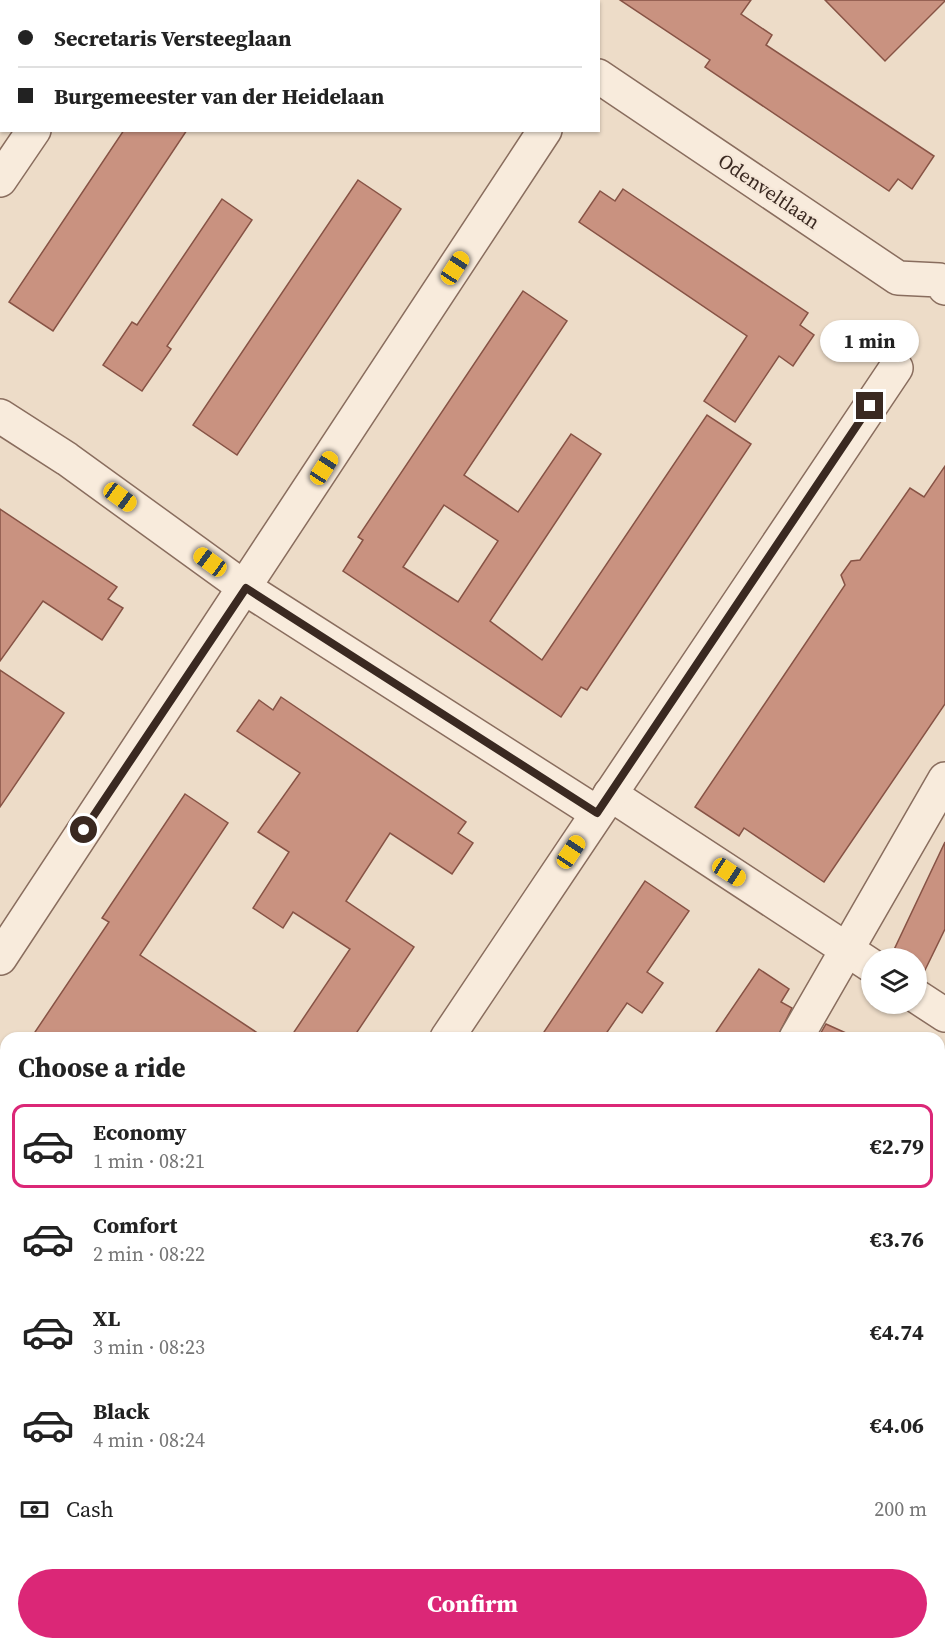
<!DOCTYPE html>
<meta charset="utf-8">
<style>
body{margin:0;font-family:"Source Serif 4",serif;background:#f2f2f2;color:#222;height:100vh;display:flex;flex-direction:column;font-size:22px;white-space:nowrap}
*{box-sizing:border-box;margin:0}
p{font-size:20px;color:#767676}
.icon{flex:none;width:33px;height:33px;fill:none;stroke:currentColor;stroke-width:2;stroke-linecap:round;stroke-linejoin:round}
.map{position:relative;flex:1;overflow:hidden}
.side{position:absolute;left:0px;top:1032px;width:945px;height:618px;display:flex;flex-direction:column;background:#fff;border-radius:18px 18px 0 0;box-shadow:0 2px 4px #0004}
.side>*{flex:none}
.top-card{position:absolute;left:0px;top:0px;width:600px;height:132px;box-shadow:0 2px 4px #0004;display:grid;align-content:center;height:132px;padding:0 18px;background:#fff}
.buttons{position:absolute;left:861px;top:948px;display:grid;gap:12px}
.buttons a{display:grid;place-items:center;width:66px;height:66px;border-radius:50%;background:#fff;box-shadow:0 2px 4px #0004;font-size:30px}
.end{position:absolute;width:27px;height:27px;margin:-14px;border:8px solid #3a2921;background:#fff;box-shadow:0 0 0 3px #fff}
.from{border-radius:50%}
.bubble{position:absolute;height:42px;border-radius:21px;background:#fff;box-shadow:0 2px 4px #0004;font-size:20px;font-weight:700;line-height:42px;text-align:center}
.car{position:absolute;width:18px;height:36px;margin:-18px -9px;border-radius:8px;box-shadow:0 0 4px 2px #0007;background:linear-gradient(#f5c518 24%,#345 0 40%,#f5c518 0 76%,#345 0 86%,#f5c518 0)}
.top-card b{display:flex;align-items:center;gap:21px;height:57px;font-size:22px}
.top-card b+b{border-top:2px solid #e0e0e0}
.top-card i{width:15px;height:15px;background:#222}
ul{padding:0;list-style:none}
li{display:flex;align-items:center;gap:18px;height:84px;margin:0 12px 9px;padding:0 6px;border:3px solid transparent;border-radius:12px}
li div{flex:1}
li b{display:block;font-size:22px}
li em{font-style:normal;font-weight:700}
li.selected{border-color:#db2777}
li>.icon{width:54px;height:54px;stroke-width:1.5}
h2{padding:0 18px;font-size:27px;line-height:72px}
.pay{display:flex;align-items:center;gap:15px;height:66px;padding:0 18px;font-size:22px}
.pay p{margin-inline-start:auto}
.action{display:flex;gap:12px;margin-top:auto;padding:12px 18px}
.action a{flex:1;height:69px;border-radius:36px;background:#db2777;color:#fff;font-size:24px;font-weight:700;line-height:69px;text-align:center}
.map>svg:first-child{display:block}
.green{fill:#cbc89c}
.building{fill:#c99280;stroke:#875345;stroke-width:1.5;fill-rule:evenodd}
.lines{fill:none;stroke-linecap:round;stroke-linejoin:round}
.minor-casing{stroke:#896d5e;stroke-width:36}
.minor{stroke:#f8ebdc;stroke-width:33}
.route{stroke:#3a2921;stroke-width:8}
.labels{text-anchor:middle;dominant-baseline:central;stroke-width:4.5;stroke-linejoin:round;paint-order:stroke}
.street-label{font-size:20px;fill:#3a2921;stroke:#f5e7d8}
</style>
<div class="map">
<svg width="945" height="1650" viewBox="0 0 945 1650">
<rect width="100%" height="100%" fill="#eddcc8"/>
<g class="green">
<polygon points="0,1063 6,1067 6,1141 0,1139"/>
<polygon points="939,1618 945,1623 945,1650 851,1650 854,1644 939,1644"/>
</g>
<g class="building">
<polygon points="620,0 751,0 741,14 772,35 766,45 934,156 912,189 898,179 889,191 705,67 710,60"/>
<polygon points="825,0 945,0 945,1 885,61"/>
<polygon points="124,130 187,130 53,331 9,302"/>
<polygon points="358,180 401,209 237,455 193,425"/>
<polygon points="623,189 808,313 800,325 814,335 793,366 779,356 735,422 704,401 747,336 579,222 600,191 615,201"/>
<polygon points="222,199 252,220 167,346 171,349 142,391 103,365 132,322 137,325"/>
<path d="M523,291l44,30 -103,154 54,37 53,-78 30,20 -111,167 52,39 165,-245 44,29 -164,246 -6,-3 -20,30 -218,-146 20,-31 -5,-3zM444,505l54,36 -40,61 -55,-35z"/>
<polygon points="945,466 945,704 824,882 744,828 739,836 695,807 845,585 841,575 851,561 860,560 910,488 924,497"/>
<polygon points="0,509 117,587 108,599 123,608 102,640 43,601 0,661"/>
<polygon points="0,670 64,713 0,807"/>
<polygon points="281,697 466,822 458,833 473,843 452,874 390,833 346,901 414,947 353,1038 290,1038 350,949 293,912 283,928 253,908 289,852 258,832 300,773 237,731 259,700 273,710"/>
<polygon points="185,794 228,823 140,955 265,1038 31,1038 109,922 102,918"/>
<polygon points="945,842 945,929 925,970 916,966 916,958 901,958 892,954"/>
<polygon points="645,881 689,911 647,972 663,983 642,1013 627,1003 603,1038 540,1038"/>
<polygon points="759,969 789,989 781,1002 792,1008 777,1038 712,1038"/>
<polygon points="826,1024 857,1038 818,1038"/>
</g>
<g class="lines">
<defs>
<g id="minor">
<polyline points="486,0 489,2"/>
<polyline points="122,2 123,0"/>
<polyline points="598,76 898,278 939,280 945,288"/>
<polyline points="0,180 34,130"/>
<polyline points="0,416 67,459 245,588 597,813"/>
<polyline points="610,794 872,966"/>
<polyline points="0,958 545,130"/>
<polyline points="916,996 945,1015"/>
<polyline points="447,1038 896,368"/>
<polyline points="796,1038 945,779"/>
<polyline points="0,1179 6,1181"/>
<polyline points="939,1415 945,1402"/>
<polyline points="939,1498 945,1503"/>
<polyline points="668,1644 686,1650"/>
<polyline points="160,1650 162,1644"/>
<polyline points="454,1650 456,1644"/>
<polyline points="832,1650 835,1644"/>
</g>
</defs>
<use href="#minor" class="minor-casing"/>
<use href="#minor" class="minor"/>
</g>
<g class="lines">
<polyline class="route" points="84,830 246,588 597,813 870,406"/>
</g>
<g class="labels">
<g class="street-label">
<text transform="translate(769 191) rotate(34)">Odenveltlaan</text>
</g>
</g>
</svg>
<div class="buttons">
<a><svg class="icon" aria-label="layers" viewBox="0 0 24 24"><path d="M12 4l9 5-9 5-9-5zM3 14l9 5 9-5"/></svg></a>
</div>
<i class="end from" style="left:84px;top:830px"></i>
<i class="end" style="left:870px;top:406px"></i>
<div class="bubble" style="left:820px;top:320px;width:99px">1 min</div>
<i class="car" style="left:455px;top:268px;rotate:33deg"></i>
<i class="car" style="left:324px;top:468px;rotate:33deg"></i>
<i class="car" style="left:120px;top:497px;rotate:126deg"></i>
<i class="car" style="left:210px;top:562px;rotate:306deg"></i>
<i class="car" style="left:571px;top:852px;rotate:34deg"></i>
<i class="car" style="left:729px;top:872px;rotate:123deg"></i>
<div class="top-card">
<b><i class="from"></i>Secretaris Versteeglaan</b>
<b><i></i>Burgemeester van der Heidelaan</b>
</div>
<section class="side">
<h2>Choose a ride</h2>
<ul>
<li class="selected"><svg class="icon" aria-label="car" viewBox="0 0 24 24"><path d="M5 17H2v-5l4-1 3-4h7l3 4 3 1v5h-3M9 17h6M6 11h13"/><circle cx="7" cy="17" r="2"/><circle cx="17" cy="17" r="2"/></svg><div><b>Economy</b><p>1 min · 08:21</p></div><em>€2.79</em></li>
<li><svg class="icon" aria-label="car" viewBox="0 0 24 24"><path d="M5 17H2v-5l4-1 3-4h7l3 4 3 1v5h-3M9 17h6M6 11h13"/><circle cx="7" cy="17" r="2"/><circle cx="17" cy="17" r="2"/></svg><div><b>Comfort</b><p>2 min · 08:22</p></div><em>€3.76</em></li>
<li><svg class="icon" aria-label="car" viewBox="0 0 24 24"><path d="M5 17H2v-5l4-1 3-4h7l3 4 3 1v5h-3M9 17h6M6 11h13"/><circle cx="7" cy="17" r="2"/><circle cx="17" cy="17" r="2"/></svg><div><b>XL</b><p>3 min · 08:23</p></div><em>€4.74</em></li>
<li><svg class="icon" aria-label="car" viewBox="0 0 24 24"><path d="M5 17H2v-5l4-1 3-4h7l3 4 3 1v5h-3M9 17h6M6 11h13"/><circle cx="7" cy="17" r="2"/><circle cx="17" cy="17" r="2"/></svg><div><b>Black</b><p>4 min · 08:24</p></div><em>€4.06</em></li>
</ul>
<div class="pay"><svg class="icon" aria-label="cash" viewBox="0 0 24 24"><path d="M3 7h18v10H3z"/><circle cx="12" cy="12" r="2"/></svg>Cash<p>200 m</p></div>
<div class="action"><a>Confirm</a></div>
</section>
</div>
